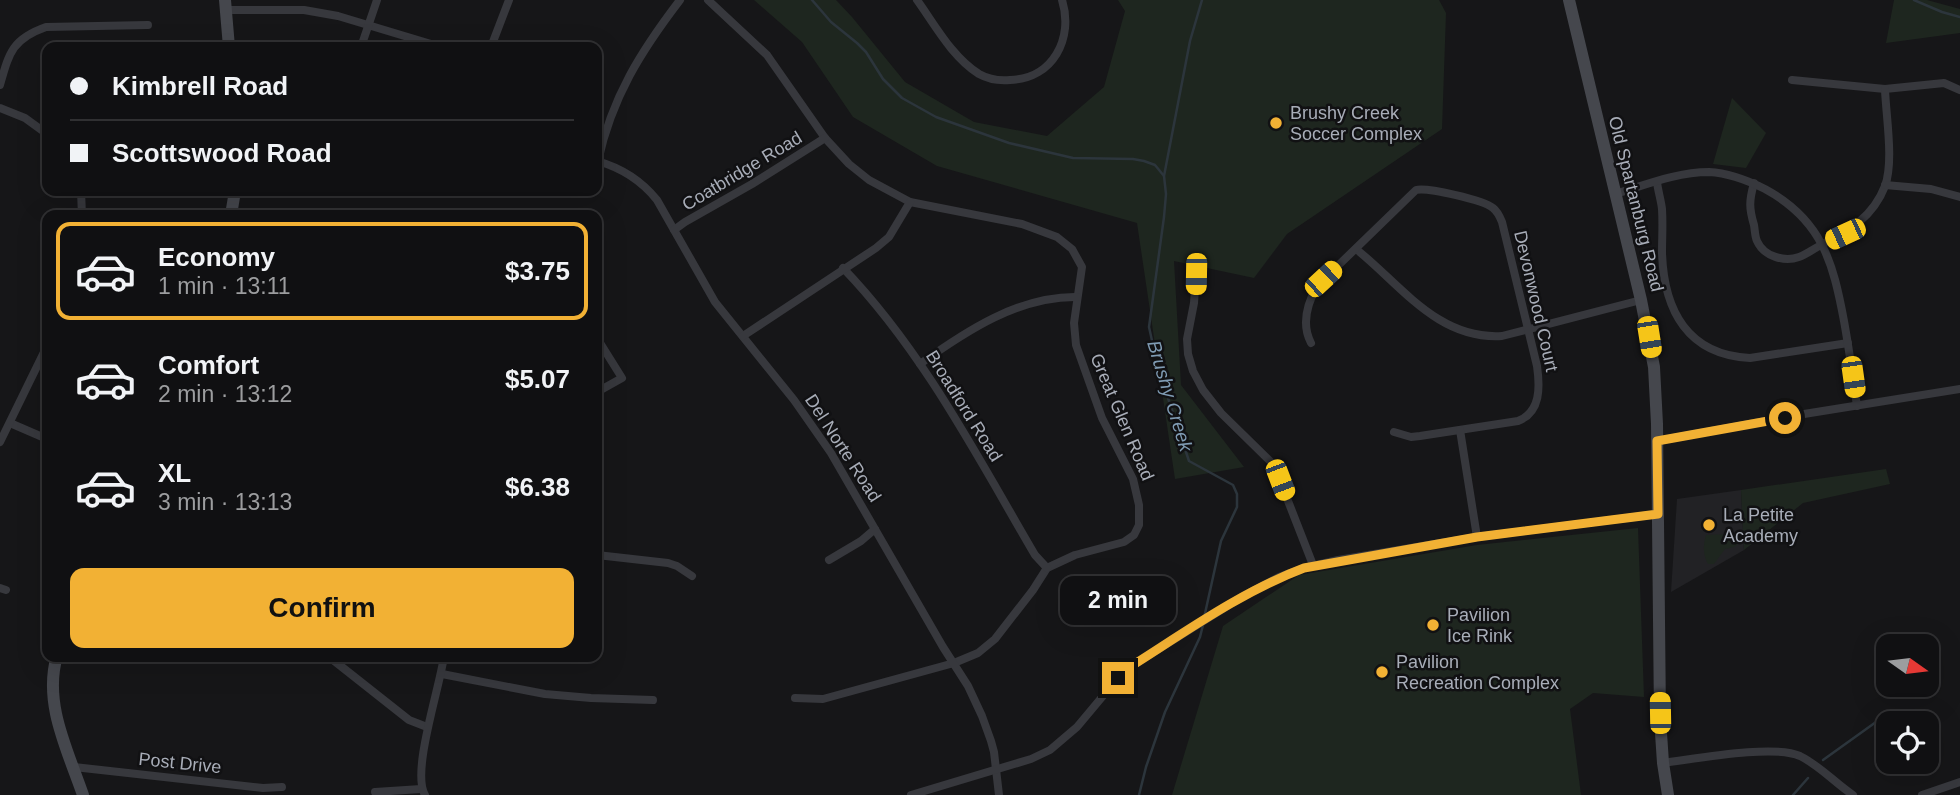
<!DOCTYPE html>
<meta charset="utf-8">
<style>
body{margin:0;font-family:Helvetica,sans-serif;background:#19191b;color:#f1f3f6;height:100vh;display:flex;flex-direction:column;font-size:26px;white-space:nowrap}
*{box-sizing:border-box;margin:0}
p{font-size:23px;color:#9c9d9f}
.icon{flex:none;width:38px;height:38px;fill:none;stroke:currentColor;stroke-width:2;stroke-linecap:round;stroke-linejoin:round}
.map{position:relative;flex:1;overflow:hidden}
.details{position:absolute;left:42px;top:210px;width:560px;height:452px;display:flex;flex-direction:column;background:#101012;border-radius:14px;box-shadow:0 7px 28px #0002,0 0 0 2px #303032}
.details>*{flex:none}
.banner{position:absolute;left:42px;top:42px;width:560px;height:154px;border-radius:14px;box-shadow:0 7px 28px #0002,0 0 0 2px #303032;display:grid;align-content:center;height:154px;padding:0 28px;background:#101012}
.needle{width:46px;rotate:104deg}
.fabs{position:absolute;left:1876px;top:634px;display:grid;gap:14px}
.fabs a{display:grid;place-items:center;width:63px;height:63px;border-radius:14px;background:#101012;box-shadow:0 7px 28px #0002,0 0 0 2px #303032;font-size:35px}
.end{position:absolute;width:32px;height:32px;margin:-16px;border:9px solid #f2b134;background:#111;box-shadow:0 0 0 4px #111}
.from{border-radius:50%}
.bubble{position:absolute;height:49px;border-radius:14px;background:#101012;box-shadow:0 7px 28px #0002,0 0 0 2px #303032;font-size:23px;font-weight:600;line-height:49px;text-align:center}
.car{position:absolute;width:21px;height:42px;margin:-21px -10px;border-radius:9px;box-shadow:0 0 5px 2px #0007;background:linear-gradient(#f5c518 24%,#345 0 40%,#f5c518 0 76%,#345 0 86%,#f5c518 0)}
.banner b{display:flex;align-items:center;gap:24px;height:66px;font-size:26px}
.banner b+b{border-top:2px solid #303032}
.banner i{width:18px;height:18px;background:#f1f3f6}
ul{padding:12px 0 0;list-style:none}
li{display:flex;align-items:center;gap:21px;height:98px;margin:0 14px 10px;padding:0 14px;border:4px solid transparent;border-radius:14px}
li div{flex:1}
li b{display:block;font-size:26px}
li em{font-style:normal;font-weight:600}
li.selected{border-color:#f2b134}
li>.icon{width:63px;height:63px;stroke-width:1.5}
.primary-button{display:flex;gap:14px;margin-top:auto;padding:14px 28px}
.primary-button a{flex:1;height:80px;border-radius:14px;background:#f2b134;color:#111;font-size:28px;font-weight:600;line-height:80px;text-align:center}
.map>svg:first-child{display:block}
.built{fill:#222225}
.green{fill:#1e261f}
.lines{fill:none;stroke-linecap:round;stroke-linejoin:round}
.stream{stroke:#2c353c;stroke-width:2.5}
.street{stroke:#37383d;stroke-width:8}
.secondary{stroke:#45474d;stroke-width:12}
.route{stroke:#f2b134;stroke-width:9}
.poi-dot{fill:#f2b134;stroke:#111113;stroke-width:2.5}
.labels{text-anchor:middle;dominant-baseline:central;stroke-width:5;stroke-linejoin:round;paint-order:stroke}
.poi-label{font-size:18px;fill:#a8adb8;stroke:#111113;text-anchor:start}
.street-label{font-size:18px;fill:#a8adb8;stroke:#111113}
.water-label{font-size:19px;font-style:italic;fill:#7f9bb3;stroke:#111113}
</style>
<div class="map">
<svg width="1960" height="795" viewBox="0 0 1960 795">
<rect width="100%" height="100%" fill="#161618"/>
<polygon class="built" points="1741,490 1744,550 1671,592 1677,499"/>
<g class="green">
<polygon points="754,0 836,0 852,17 905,82 974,122 1047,136 1104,87 1125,11 1118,0 1439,0 1446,13 1442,129 1287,234 1254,278 1174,261 1181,385 1244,467 1175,479 1137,223 937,166 853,117 802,42"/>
<polygon points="1894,0 1927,0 1960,9 1960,33 1886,43"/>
<polygon points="1732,98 1766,133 1746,168 1713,164"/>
<polygon points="1886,469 1890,484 1803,503 1744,550 1741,490"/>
<polygon points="1638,528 1644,697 1593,693 1570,709 1581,795 1172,795 1223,626 1299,575 1477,545"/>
<path d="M1731,534l5,4 1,7 -3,2 -9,2 -11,15h-6c-5,-8 -5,-20 -2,-29z"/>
</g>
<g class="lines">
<g class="stream">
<polyline points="812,0 831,22 857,43 866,52 883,79 902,98 936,117 1009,143 1073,158 1133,159 1144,161 1155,165 1164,176"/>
<polyline points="1202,0 1190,41 1164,176 1166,194 1164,217 1149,327 1158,368 1189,461 1233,485 1237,494 1237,507 1221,541 1204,618"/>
<polyline points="1914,0 1942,12 1960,17"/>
<polyline points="1823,760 1883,717"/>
<polyline points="1139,795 1146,767 1165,712 1200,637 1203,625"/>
<polyline points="1793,795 1808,778"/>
</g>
<g class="street">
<polyline points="708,0 767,55 825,138 849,164 869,180 910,202 1022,224 1057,237 1072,249 1082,267 1074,323 1076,345 1102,418 1133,479 1139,505 1139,525 1134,535 1124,542 1075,555 1047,568 1033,590 995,639 978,653 954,663 823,699 795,698"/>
<path d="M917,0c18,25 35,57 62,74 9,5 20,7 31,6 43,-1 64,-42 52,-80"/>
<polyline points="226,10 304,10 338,16 441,47"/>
<polyline points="361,47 377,0"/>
<polyline points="491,47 509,0"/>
<polyline points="1792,80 1885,89 1944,83 1960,90"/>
<path d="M0,85c9,-32 12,-46 46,-58l102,-2"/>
<polyline points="0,108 25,118 47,134"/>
<path d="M597,161c25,7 44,19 60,39l58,102 79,98 37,53 112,194 25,39 14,30 9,25 3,11 5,43"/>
<path d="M598,161c14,-64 43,-110 82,-161"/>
<path d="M1657,182c1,9 4,18 5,27 1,15 0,29 0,44 2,58 26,102 88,105l98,-15"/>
<path d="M1754,183c-5,18 -5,25 0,42 1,6 1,12 3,16 7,16 28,21 42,16 8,-3 16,-9 24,-13 27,-14 50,-27 62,-58 9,-25 1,-69 0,-97"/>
<polyline points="1885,185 1931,189 1960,197"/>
<polyline points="81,191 82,215"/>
<polyline points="356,191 372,192 385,191"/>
<path d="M1615,194c30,-9 62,-22 94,-22 20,1 38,8 56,17 57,31 68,73 79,132 5,28 9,56 13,85"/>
<polyline points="674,230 685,222 752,184 825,138"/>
<path d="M1356,249c45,36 82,91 146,87l139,-36"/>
<path d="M843,268c80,83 134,188 192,287l12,13"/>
<polyline points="1196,274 1194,303 1187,339 1188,354 1193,371 1203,390 1221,413 1274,465 1313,565"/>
<polyline points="743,336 876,248 889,237 910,202"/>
<polyline points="597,338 622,378 597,392"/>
<path d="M1311,343c-10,-19 -4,-39 6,-57l99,-96c10,-3 68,10 77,18 4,3 7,9 9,14l35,144c3,21 4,46 -19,55l-98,15 -9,1 -17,-5"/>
<path d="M920,364c46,-33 99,-68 157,-67"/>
<polyline points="10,423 47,439"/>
<polyline points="1460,430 1477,537"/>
<polyline points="1657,441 1804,414 1960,389"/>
<polyline points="0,442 47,346"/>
<polyline points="597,555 668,563 677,566 692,576"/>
<polyline points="829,560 861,541 875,529"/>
<polyline points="0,588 6,590"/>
<polyline points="328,656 409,720 427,727"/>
<polyline points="442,674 545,694 591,698 653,700"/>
<path d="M1663,763c32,-4 110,-19 137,-7 19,9 35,27 53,39"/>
<polyline points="74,767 263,788 282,787"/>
<polyline points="375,792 421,789"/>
<path d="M425,795c-14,-23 15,-108 19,-139"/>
<polyline points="911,795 1031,759 1050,750 1077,727 1118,678 1133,665 1245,595 1279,577 1304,568 1338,560 1477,537 1658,514"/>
<polyline points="1922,795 1960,782"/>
</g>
<g class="secondary">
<polyline points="225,0 229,47"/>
<polyline points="1569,0 1641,300 1654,367 1657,424 1660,718 1663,763 1668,795"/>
<polyline points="231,215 235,191"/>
<path d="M57,656c-14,47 11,95 26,139"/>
</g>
</g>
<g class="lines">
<path class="route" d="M1118,678l15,-13c55,-35 110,-74 171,-97l173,-31 181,-23 -1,-73 128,-23"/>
</g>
<g class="poi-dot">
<circle cx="1276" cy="123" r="7"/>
<circle cx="1709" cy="525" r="7"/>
<circle cx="1433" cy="625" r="7"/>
<circle cx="1382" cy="672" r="7"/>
</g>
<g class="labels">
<g class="poi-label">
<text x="1290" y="113">Brushy Creek<tspan x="1290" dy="21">Soccer Complex</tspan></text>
<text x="1723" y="515">La Petite<tspan x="1723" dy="21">Academy</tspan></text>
<text x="1447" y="615">Pavilion<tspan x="1447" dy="21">Ice Rink</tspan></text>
<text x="1396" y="662">Pavilion<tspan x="1396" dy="21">Recreation Complex</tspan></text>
</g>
<g class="street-label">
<text transform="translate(742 171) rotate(-31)">Coatbridge Road</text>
<text transform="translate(1636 204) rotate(76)">Old Spartanburg Road</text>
<text transform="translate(1536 301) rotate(77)">Devonwood Court</text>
<text transform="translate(964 406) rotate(58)">Broadford Road</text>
<text transform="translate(1122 417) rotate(67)">Great Glen Road</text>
<text transform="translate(843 448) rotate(57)">Del Norte Road</text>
<text transform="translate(180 763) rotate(6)">Post Drive</text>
</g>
<g class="water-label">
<text transform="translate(1170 396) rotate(73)">Brushy Creek</text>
</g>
</g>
</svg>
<div class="fabs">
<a><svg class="needle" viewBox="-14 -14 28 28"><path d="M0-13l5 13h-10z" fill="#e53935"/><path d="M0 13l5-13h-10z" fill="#9c9d9f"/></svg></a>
<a><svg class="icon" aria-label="locate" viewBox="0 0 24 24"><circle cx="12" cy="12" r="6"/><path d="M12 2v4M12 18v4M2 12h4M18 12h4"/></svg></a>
</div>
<i class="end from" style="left:1785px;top:418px"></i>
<i class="end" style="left:1118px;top:678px"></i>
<div class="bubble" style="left:1060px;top:576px;width:116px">2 min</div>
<i class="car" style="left:1845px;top:234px;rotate:245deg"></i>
<i class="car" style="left:1196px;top:274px;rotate:181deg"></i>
<i class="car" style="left:1323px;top:279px;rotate:47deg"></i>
<i class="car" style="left:1649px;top:337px;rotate:171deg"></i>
<i class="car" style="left:1853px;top:377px;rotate:172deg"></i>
<i class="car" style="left:1280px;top:480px;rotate:159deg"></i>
<i class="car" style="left:1660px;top:713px;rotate:359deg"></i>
<div class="banner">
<b><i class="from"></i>Kimbrell Road</b>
<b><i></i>Scottswood Road</b>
</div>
<section class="details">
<ul>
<li class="selected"><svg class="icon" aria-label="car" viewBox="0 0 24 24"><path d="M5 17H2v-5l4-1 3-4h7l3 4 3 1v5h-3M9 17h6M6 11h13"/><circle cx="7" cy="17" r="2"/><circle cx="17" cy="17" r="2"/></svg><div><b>Economy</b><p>1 min · 13:11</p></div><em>$3.75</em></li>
<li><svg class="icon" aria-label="car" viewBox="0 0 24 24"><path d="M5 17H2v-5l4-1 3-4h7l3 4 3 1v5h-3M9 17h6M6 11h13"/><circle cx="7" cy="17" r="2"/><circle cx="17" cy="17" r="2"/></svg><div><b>Comfort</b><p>2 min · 13:12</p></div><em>$5.07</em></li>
<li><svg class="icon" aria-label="car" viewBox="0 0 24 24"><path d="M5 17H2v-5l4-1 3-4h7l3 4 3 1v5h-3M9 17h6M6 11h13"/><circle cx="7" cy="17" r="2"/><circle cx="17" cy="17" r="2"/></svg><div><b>XL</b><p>3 min · 13:13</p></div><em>$6.38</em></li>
</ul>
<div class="primary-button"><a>Confirm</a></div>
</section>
</div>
